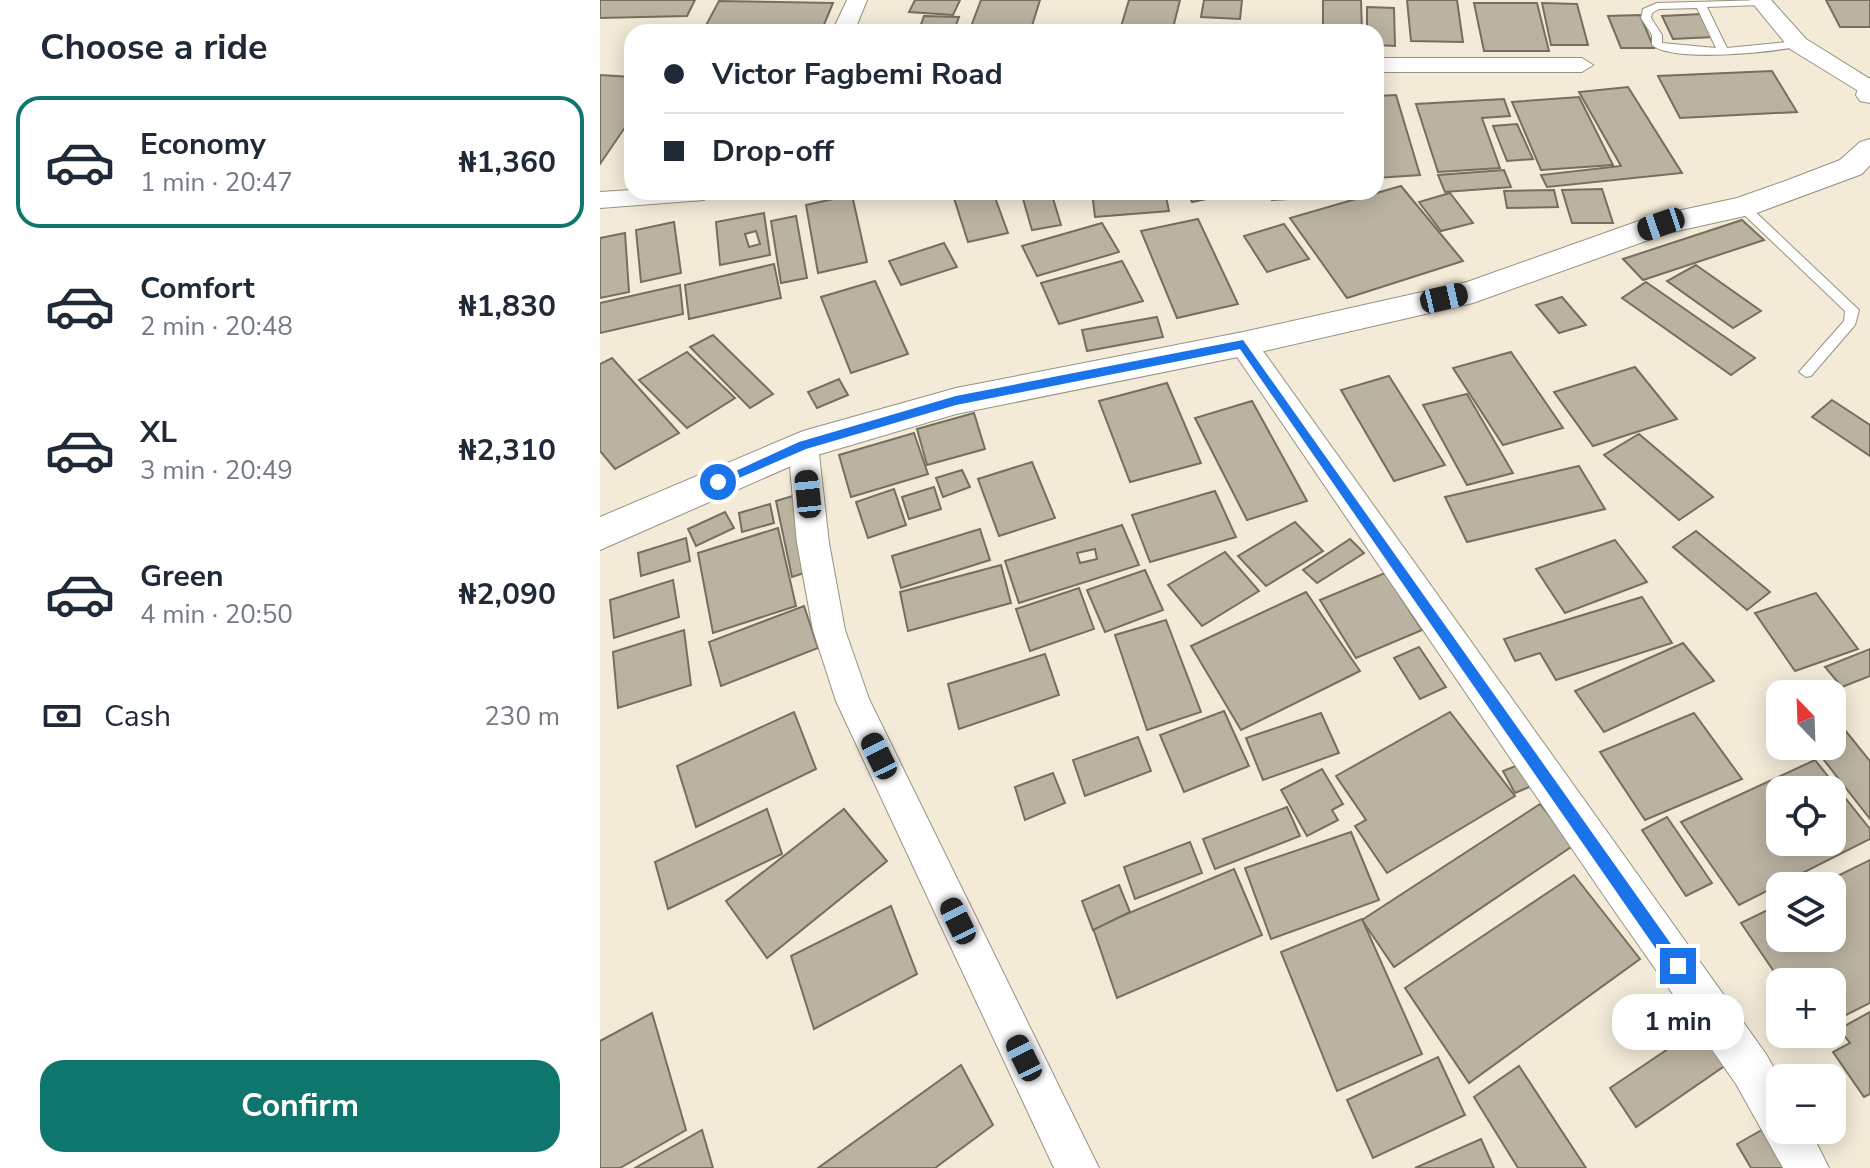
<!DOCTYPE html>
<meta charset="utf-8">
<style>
body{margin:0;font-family:"Nunito Sans",sans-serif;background:#f6f6f7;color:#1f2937;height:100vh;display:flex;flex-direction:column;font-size:30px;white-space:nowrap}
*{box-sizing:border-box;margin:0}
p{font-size:26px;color:#747a83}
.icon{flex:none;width:44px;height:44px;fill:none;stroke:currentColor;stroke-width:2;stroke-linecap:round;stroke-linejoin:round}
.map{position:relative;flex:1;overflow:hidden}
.drawer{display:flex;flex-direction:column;background:#fff;width:600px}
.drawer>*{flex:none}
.hud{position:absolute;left:24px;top:24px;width:760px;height:176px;border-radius:24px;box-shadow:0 4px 20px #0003;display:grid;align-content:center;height:176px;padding:0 40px;background:#fff}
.needle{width:52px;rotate:337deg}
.controls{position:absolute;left:1166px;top:680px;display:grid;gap:16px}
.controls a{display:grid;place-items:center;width:80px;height:80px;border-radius:16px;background:#fff;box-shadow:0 4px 20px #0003;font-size:40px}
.end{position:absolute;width:36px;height:36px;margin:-18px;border:10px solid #1a73e8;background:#fff;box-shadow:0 0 0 4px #fff}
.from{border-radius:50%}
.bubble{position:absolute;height:56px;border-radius:24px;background:#fff;box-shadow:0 4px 20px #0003;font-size:26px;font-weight:700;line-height:56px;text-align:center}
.car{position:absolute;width:24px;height:48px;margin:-24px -12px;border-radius:10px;box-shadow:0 0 6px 2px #0007;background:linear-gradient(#222 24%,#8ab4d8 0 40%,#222 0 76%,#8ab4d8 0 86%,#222 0)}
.hud b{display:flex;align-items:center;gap:28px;height:76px;font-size:30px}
.hud b+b{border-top:2px solid #e0e1e3}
.hud i{width:20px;height:20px;background:#1f2937}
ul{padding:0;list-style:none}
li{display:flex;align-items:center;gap:24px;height:132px;margin:0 16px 12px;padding:0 24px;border:4px solid transparent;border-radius:24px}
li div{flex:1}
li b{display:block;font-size:30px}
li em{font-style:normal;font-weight:700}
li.on{border-color:#0f766e}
li>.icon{width:72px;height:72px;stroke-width:1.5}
h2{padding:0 40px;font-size:36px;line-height:96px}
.pay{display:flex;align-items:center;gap:20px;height:88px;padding:0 40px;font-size:30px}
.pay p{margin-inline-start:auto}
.action{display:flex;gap:16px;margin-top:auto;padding:16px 40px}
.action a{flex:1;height:92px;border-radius:24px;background:#0f766e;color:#fff;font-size:32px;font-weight:700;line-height:92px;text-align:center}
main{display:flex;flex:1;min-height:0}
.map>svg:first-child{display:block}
.building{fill:#bbb3a1;stroke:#766f5e;stroke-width:2;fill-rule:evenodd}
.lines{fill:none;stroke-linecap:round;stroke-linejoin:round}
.service-casing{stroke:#999180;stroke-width:2}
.minor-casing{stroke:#999180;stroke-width:2}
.tertiary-casing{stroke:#999180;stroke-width:2}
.service{fill:#fff;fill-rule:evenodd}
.minor{fill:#fff;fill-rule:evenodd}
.tertiary{fill:#fff;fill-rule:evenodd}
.route{fill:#1a73e8}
</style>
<main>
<section class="drawer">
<h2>Choose a ride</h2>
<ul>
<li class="on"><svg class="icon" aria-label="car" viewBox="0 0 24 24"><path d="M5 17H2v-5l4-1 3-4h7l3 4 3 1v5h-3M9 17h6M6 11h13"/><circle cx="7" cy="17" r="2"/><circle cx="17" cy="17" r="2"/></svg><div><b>Economy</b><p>1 min · 20:47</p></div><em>₦1,360</em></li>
<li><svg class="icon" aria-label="car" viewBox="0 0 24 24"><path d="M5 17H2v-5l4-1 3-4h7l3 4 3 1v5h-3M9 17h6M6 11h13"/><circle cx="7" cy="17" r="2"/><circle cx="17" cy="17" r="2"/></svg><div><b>Comfort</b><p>2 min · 20:48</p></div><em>₦1,830</em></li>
<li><svg class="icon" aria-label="car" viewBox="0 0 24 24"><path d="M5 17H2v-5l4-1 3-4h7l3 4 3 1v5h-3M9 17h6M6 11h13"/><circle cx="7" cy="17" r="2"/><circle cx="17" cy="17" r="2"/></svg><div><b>XL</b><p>3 min · 20:49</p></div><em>₦2,310</em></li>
<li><svg class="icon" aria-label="car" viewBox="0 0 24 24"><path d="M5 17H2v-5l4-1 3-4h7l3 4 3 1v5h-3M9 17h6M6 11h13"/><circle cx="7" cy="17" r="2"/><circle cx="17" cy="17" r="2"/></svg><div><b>Green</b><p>4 min · 20:50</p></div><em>₦2,090</em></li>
</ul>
<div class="pay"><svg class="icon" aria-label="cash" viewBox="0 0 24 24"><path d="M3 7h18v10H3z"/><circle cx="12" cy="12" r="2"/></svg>Cash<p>230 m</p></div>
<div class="action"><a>Confirm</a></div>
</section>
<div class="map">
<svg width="1270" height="1168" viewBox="0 0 1270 1168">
<rect width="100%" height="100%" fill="#f3ebd8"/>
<g class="building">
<polygon points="0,0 95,0 87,16 0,18"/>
<polygon points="315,0 360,0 353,15 309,12"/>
<polygon points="381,0 440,0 430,32 369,32"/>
<polygon points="529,0 580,0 572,32 520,30"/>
<polygon points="604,0 642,0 640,19 601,17"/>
<polygon points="723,0 761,0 762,32 723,32"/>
<polygon points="807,0 857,0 863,42 811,41"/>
<polygon points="1226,0 1270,0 1270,27 1240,27"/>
<polygon points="119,1 233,3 221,32 103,31"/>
<polygon points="874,3 937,3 949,51 884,51"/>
<polygon points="942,3 977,4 988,45 951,45"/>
<polygon points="767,7 794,8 795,46 776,45 776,32 767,32"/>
<polygon points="1101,14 1113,37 1073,39 1062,16"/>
<polygon points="1040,15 1054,48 1021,48 1008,16"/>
<polygon points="324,16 359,17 355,28 320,27"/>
<polygon points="1172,71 1197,112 1080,118 1058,76"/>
<polygon points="0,75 32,77 32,117 0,164"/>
<polygon points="1028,87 1082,173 947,187 941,175 1021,166 979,92"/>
<polygon points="796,95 820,175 776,178 776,96"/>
<polygon points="979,97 1013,165 941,170 912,102"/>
<polygon points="904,99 910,116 882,118 900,168 838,172 816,104"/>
<polygon points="917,124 933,159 907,161 893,126"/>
<polygon points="904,170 911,187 845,192 838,175"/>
<polygon points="801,186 863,261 747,298 690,218"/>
<polygon points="1002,189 1013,223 972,223 962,190"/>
<polygon points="954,190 958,207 907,208 904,191"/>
<polygon points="352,192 393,192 408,233 368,242"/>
<polygon points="421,192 451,192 461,225 432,230"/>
<polygon points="492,192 565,192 569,211 495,217"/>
<polygon points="587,192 614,192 616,197 592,202"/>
<polygon points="671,192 740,192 740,196 672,200"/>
<polygon points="850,193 873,223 841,231 819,202"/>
<polygon points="252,195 267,262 218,273 206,205"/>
<path d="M164,213l6,42 -50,10 -4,-43zM156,231l4,13 -11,3 -4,-13z"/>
<polygon points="196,216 207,278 181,283 171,221"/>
<polygon points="598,219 638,304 577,318 541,231"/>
<polygon points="1142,220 1164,240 1043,280 1023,259"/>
<polygon points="74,222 81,273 41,282 36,230"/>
<polygon points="502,223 519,252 437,276 422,246"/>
<polygon points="684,224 709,259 667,272 644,236"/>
<polygon points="25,233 29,292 0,298 0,238"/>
<polygon points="344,243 357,267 301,285 289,261"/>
<polygon points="522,261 543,301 459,324 441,283"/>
<polygon points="174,264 181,298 89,319 85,285"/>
<polygon points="1096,265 1161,311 1133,328 1067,281"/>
<polygon points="275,281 308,354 251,373 221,297"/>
<polygon points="1046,282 1155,358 1131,375 1022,298"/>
<polygon points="80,285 83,314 0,333 0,303"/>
<polygon points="962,297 986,325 959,333 936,305"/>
<polygon points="557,317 563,337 487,351 482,330"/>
<polygon points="113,335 173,394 150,408 90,347"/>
<polygon points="87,352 135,398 87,428 39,380"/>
<polygon points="911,352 963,428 903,445 853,368"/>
<polygon points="12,358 79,433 15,469 0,451 0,364"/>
<polygon points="1035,367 1077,419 993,446 954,392"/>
<polygon points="789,376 845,465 794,481 741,390"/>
<polygon points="239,379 248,395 217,408 208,392"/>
<polygon points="567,383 601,463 530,482 499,401"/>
<polygon points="867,394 913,473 867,485 823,405"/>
<polygon points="1232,400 1270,425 1270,456 1212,417"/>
<polygon points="652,401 707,501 647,520 595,418"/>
<polygon points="374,413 385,449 327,465 317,429"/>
<polygon points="314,433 328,474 251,497 239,455"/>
<polygon points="1039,434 1113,497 1079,520 1004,455"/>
<polygon points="432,462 455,518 399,536 378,479"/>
<polygon points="979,466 1005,509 867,542 845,497"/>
<polygon points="362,470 370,487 343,497 336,478"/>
<polygon points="334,487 341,509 309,519 302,497"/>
<polygon points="294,489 306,525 268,538 256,502"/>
<polygon points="615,491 636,537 550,562 532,515"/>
<polygon points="196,495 213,570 192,577 176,501"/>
<polygon points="170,504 174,523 142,532 139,513"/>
<polygon points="125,512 134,528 96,546 88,529"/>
<polygon points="695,522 723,551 666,586 638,556"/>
<path d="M522,525l17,40 -120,38 -14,-42zM495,549l2,10 -17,4 -3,-10z"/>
<polygon points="178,528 196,606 113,633 98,553"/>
<polygon points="380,529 390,560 301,588 292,556"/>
<polygon points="1096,531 1170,592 1147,610 1073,547"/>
<polygon points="86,538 90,561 41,576 38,553"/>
<polygon points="750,539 764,553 717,583 703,570"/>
<polygon points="1015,540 1047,582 965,613 936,569"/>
<polygon points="625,552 659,591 602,626 568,585"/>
<polygon points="401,565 411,603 308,631 300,592"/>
<polygon points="545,570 563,610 505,632 487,590"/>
<polygon points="785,573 822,630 756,658 720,600"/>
<polygon points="73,580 79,617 14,638 10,600"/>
<polygon points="479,588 494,629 430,651 416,609"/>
<polygon points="706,592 760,671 641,730 591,646"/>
<polygon points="1216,593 1258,649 1195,671 1155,613"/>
<polygon points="1042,597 1072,643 956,680 940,653 915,661 904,639"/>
<polygon points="204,606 218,648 121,686 109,642"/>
<polygon points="566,620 601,712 547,730 515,635"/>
<polygon points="84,630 91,685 18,708 13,652"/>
<polygon points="1083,643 1114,681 1004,732 975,691"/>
<polygon points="819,647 846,687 820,699 794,658"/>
<polygon points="1270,649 1270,676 1242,687 1225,667"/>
<polygon points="445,654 459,695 359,729 348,684"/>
<polygon points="624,711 649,766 584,792 560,735"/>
<polygon points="194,712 216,769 96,827 77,766"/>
<polygon points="850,712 915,796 787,873 755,826 766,820 736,776"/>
<polygon points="721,713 739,753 663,780 646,738"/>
<polygon points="1094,713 1142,779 1045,820 1000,752"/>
<polygon points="1232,714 1270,761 1270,819 1213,746 1232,746"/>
<polygon points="538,737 551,771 485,796 473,760"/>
<path d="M1215,760l55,69v10l-131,66 -58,-83zM1180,790h52v52h-52z"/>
<polygon points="926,762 939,783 915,793 903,771"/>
<polygon points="722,769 743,804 732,810 738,820 707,836 681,790"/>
<polygon points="453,773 465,803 425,820 415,787"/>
<polygon points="940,804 974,845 794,967 762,920"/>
<polygon points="687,807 700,836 615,869 603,839"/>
<polygon points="167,809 182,854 68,909 55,862"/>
<polygon points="244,809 287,861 167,958 126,901"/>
<polygon points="1067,817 1112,883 1086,896 1042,830"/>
<polygon points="751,832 779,900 671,939 645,868"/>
<polygon points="590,842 602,873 535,899 524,867"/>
<polygon points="1270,860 1270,1003 1232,1022 1232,982 1181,982 1141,923 1180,904 1180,938 1232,938 1232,886 1217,886"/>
<polygon points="634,869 662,935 517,998 493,928"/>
<polygon points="974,875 1040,959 869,1083 805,988"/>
<polygon points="519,885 530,912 493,930 482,901"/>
<polygon points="291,906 317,974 214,1029 191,956"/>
<polygon points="762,919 822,1054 737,1091 681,952"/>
<polygon points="1270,1012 1270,1094 1264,1097 1233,1052 1250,1043 1239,1029"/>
<polygon points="52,1013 86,1130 20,1168 0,1168 0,1041"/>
<polygon points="1111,1020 1139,1056 1036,1127 1010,1088"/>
<polygon points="838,1057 865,1115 773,1158 747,1100"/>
<polygon points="361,1065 393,1125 335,1168 218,1168"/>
<polygon points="919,1066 986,1168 918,1168 874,1097"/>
<polygon points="1167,1127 1192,1168 1151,1168 1137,1144"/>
<polygon points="102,1130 113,1168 35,1168"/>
<polygon points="881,1139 894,1168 815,1168"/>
</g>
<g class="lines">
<defs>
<g id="service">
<path d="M1165,0v4l-4,1 -54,2 20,41 71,-7 4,1v4c-30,6 -128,17 -150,-1v-10l-11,-17 2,-9 14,-6zM1097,8l19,40 -54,-5v-8l-11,-17 1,-5 7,-4z"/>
<polygon points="1143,203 1147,204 1259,310 1255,325 1211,376 1206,377 1199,372 1244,321 1245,311 1139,210 1137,207"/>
</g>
<g id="minor">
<polygon points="247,0 267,0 254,32 232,32"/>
<polygon points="1150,0 1171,0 1206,39 1270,79 1270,93 1260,92 1190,49"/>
<polygon points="776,58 982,58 993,65 982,72 776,72"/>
<polygon points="32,190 32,192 116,192 104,200 0,208 0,192"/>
<polygon points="643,334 653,337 1166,1054 1180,1079 1180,1130 1210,1130 1229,1168 1183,1168 1136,1084 1009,903 633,351 629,344 633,337"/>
<polygon points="203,434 213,437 218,445 229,543 245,630 269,699 499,1168 454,1168 236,701 213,630 197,543 188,445 193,437"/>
</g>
<g id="tertiary">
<polygon points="1270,78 1270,103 1260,101 1256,95 1260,80"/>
<polygon points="1270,139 1270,165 1262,174 1154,214 1068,233 873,303 643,356 356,414 214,456 0,550 0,517 203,431 356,388 643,332 867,282 1050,217 1137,198 1188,180 1240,160 1260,142"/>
</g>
</defs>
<use href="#service" class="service-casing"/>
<use href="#minor" class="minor-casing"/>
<use href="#tertiary" class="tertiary-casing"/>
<use href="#service" class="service"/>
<use href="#minor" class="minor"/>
<use href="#tertiary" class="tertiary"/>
</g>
<polygon class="route" points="643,340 1083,961 1083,972 1072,972 640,349 356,405 206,449 118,487 112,482 199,442 356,396"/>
</svg>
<div class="controls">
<a><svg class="needle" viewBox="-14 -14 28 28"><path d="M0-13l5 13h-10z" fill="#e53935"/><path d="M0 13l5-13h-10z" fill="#747a83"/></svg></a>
<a><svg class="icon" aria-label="locate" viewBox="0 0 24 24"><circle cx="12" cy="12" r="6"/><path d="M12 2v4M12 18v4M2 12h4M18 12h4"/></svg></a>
<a><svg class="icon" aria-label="layers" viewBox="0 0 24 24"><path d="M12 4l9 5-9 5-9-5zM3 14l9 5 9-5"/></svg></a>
<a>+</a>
<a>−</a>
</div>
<i class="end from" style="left:118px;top:482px"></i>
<i class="end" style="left:1078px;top:966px"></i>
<div class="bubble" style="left:1012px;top:994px;width:132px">1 min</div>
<i class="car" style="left:1061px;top:224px;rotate:251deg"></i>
<i class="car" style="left:844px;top:298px;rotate:77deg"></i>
<i class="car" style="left:208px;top:494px;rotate:354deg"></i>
<i class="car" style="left:279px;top:756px;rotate:334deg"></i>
<i class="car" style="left:358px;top:921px;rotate:334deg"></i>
<i class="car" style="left:424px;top:1058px;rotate:334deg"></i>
<div class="hud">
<b><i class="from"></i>Victor Fagbemi Road</b>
<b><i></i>Drop-off</b>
</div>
</div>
</main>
